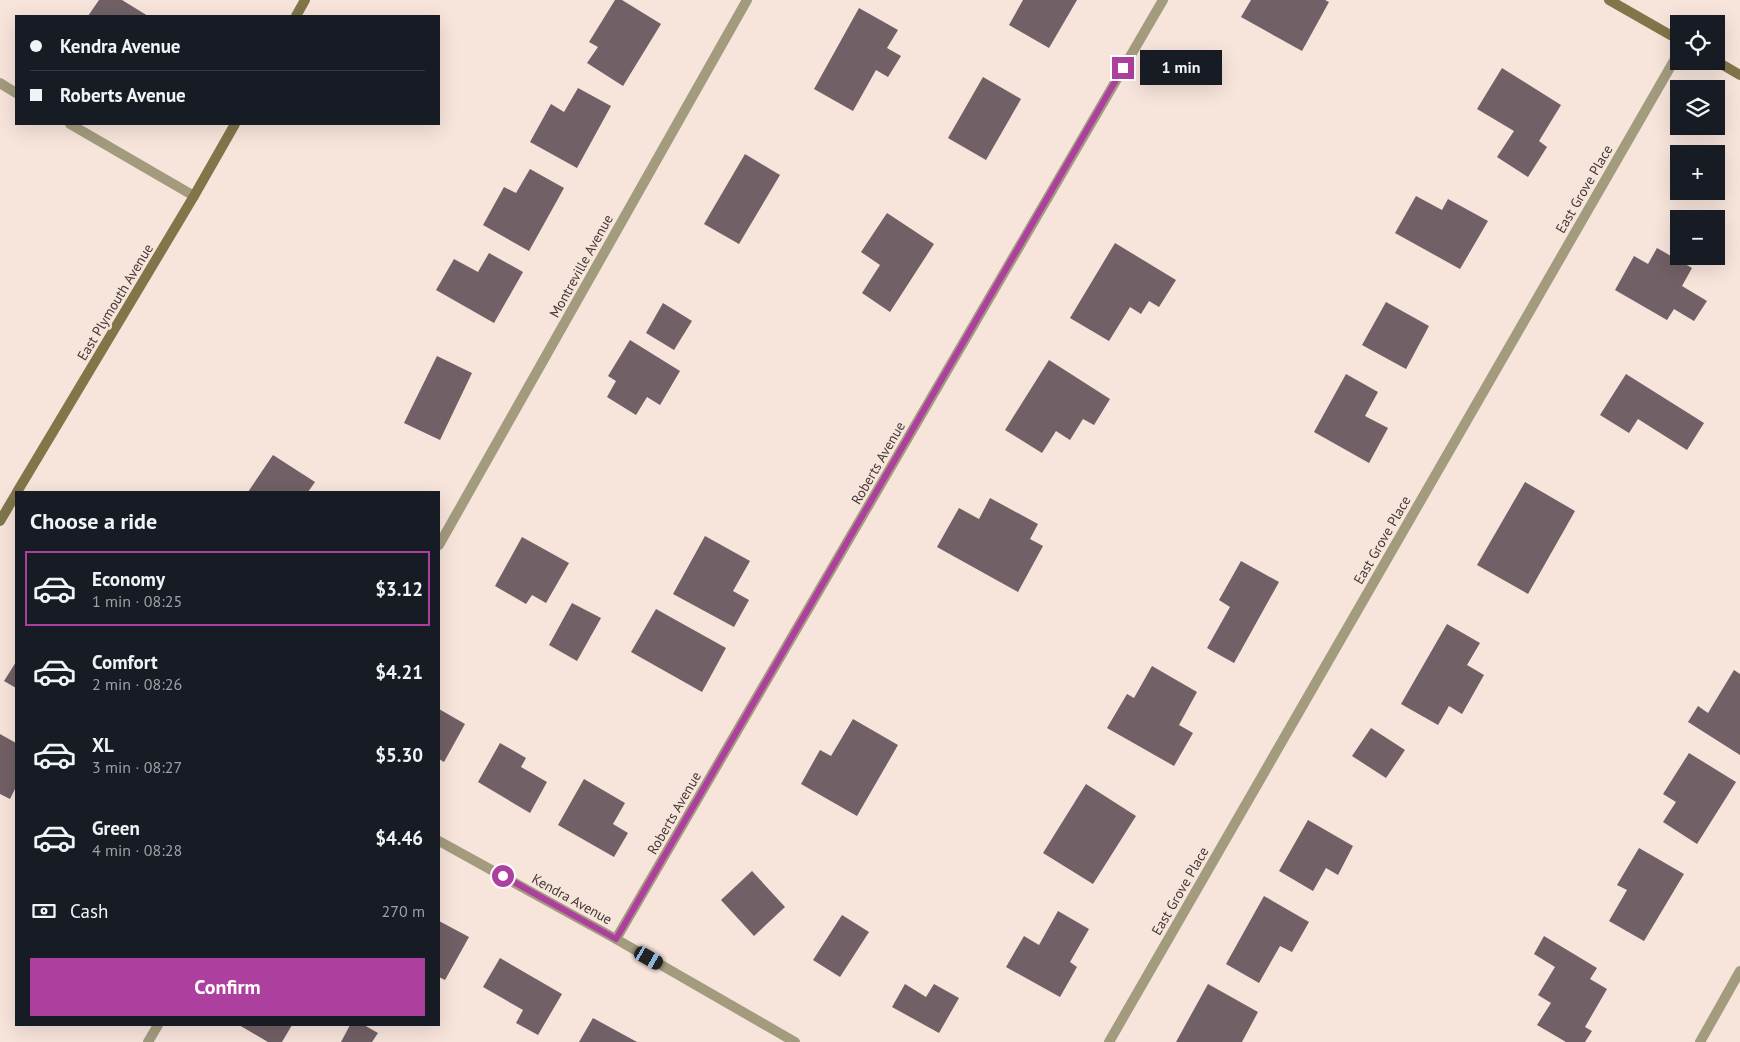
<!DOCTYPE html>
<meta charset="utf-8">
<style>
body{margin:0;font-family:"PT Sans",sans-serif;background:#242831;color:#f1f3f6;height:100vh;display:flex;flex-direction:column;font-size:19px;white-space:nowrap}
*{box-sizing:border-box;margin:0}
p{font-size:16px;color:#9ea1a6}
.icon{flex:none;width:28px;height:28px;fill:none;stroke:currentColor;stroke-width:2;stroke-linecap:round;stroke-linejoin:round}
.map{position:relative;flex:1;overflow:hidden}
.side{position:absolute;left:15px;top:491px;width:425px;height:535px;display:flex;flex-direction:column;background:#171b24;border-radius:0px;box-shadow:0 5px 20px #0002}
.side>*{flex:none}
.hud{position:absolute;left:15px;top:15px;width:425px;height:110px;border-radius:0px;box-shadow:0 5px 20px #0002;display:grid;align-content:center;height:110px;padding:0 15px;background:#171b24}
.controls{position:absolute;left:1670px;top:15px;display:grid;gap:10px}
.controls a{display:grid;place-items:center;width:55px;height:55px;border-radius:0px;background:#171b24;box-shadow:0 5px 20px #0002;font-size:25px}
.end{position:absolute;width:22px;height:22px;margin:-11px;border:6px solid #ad3f9e;background:#fff;box-shadow:0 0 0 2px #fff}
.from{border-radius:50%}
.bubble{position:absolute;height:35px;border-radius:0px;background:#171b24;box-shadow:0 5px 20px #0002;font-size:16px;font-weight:800;line-height:35px;text-align:center}
.car{position:absolute;width:15px;height:30px;margin:-15px -8px;border-radius:6px;box-shadow:0 0 4px 1px #0007;background:linear-gradient(#222 24%,#8ab4d8 0 40%,#222 0 76%,#8ab4d8 0 86%,#222 0)}
.hud b{display:flex;align-items:center;gap:18px;height:48px;font-size:19px}
.hud b+b{border-top:1px solid #363941}
.hud i{width:12px;height:12px;background:#f1f3f6}
ul{padding:0;list-style:none}
li{display:flex;align-items:center;gap:15px;height:75px;margin:0 10px 8px;padding:0 5px;border:2px solid transparent;border-radius:0px}
li div{flex:1}
li b{display:block;font-size:19px}
li em{font-style:normal;font-weight:800}
li.current{border-color:#ad3f9e}
li>.icon{width:45px;height:45px;stroke-width:1.5}
h2{padding:0 15px;font-size:22px;line-height:60px}
.pay{display:flex;align-items:center;gap:12px;height:55px;padding:0 15px;font-size:19px}
.pay p{margin-inline-start:auto}
.action{display:flex;gap:10px;margin-top:auto;padding:10px 15px}
.action a{flex:1;height:58px;border-radius:0px;background:#ad3f9e;color:#fff;font-size:20px;font-weight:800;line-height:58px;text-align:center}
.map>svg:first-child{display:block}
.building{fill:#716066}
.lines{fill:none;stroke-linecap:round;stroke-linejoin:round}
.street{stroke:#a39b7e;stroke-width:10}
.secondary{stroke:#81754a;stroke-width:10}
.route{stroke:#ad3f9e;stroke-width:6}
.labels{text-anchor:middle;dominant-baseline:central;stroke-width:5;stroke-linejoin:round;paint-order:stroke}
.street-label{font-size:14px;fill:#423a37;stroke:#f7e4db}
</style>
<div class="map">
<svg width="1740" height="1042" viewBox="0 0 1740 1042">
<rect width="100%" height="100%" fill="#f7e4db"/>
<g class="building">
<polygon points="99,0 122,0 148,16 88,16"/>
<polygon points="615,0 622,0 661,24 623,86 587,63 598,47 589,42"/>
<polygon points="1023,0 1077,0 1049,48 1009,25"/>
<polygon points="1251,0 1325,0 1329,2 1302,51 1241,17"/>
<polygon points="859,8 898,30 887,48 901,56 888,77 876,70 853,111 814,89"/>
<polygon points="1502,68 1561,105 1539,141 1547,147 1528,177 1497,157 1514,131 1477,109"/>
<polygon points="983,77 1021,99 986,160 948,138"/>
<polygon points="578,88 611,106 577,168 530,142 551,104 564,112"/>
<polygon points="745,154 780,175 739,244 704,224"/>
<polygon points="530,169 564,188 529,251 483,225 504,187 516,193"/>
<polygon points="1416,196 1442,210 1448,199 1488,221 1460,269 1395,233"/>
<polygon points="887,213 934,244 890,312 862,293 880,265 861,252"/>
<polygon points="1115,243 1176,280 1159,307 1149,301 1141,314 1130,307 1109,341 1070,318"/>
<polygon points="1657,248 1692,268 1682,286 1707,301 1694,321 1674,309 1667,320 1615,290 1634,256 1648,264"/>
<polygon points="489,253 523,272 494,323 436,290 454,259 478,272"/>
<polygon points="1386,302 1429,326 1406,369 1362,345"/>
<polygon points="663,303 692,321 674,350 646,333"/>
<polygon points="630,340 680,371 660,405 647,397 636,415 607,397 616,381 608,376"/>
<polygon points="437,356 472,373 440,440 404,423"/>
<polygon points="1049,360 1110,399 1094,425 1083,419 1070,440 1056,431 1042,453 1005,430"/>
<polygon points="1346,374 1378,392 1365,416 1388,428 1369,463 1314,432"/>
<polygon points="1626,374 1704,423 1687,450 1638,419 1629,433 1600,415"/>
<polygon points="273,455 315,482 308,492 248,492"/>
<polygon points="1525,482 1575,511 1528,594 1477,565"/>
<polygon points="990,498 1038,524 1030,539 1043,546 1018,592 937,547 959,508 979,519"/>
<polygon points="705,536 750,561 733,591 749,600 734,627 673,594"/>
<polygon points="522,537 569,563 546,603 532,595 526,604 495,586"/>
<polygon points="1241,561 1279,582 1234,663 1207,648 1230,607 1219,600"/>
<polygon points="572,603 601,618 577,661 549,645"/>
<polygon points="656,609 726,648 702,692 631,652"/>
<polygon points="1447,624 1480,643 1467,665 1484,675 1462,714 1449,706 1438,725 1401,704"/>
<polygon points="16,662 16,688 4,681"/>
<polygon points="1152,666 1197,692 1179,725 1193,733 1174,766 1107,728 1127,694 1134,698"/>
<polygon points="1734,670 1740,674 1740,755 1688,722 1698,706 1708,713"/>
<polygon points="439,709 465,724 444,762 439,759"/>
<polygon points="853,719 898,745 857,816 801,784 820,750 831,756"/>
<polygon points="1371,728 1405,750 1386,778 1352,756"/>
<polygon points="0,734 16,743 16,787 10,799 0,794"/>
<polygon points="500,743 526,758 521,767 547,782 530,813 478,782"/>
<polygon points="1689,753 1736,782 1697,844 1663,822 1676,802 1663,794"/>
<polygon points="584,779 625,803 613,824 628,833 614,857 558,825"/>
<polygon points="1086,784 1136,816 1093,884 1043,853"/>
<polygon points="1308,820 1353,846 1338,875 1326,868 1313,891 1279,871"/>
<polygon points="1639,848 1684,874 1644,941 1609,921 1627,890 1617,885"/>
<polygon points="752,871 785,907 754,936 721,900"/>
<polygon points="1264,896 1309,922 1292,952 1280,946 1259,983 1226,964"/>
<polygon points="1058,911 1089,929 1070,962 1077,967 1060,997 1006,967 1024,936 1039,945"/>
<polygon points="842,915 869,932 840,977 813,960"/>
<polygon points="439,921 469,937 445,980 439,977"/>
<polygon points="1544,936 1597,968 1590,979 1607,989 1585,1027 1592,1031 1585,1042 1566,1042 1537,1025 1551,1003 1538,995 1555,967 1534,954"/>
<polygon points="500,958 562,994 538,1035 516,1023 523,1010 483,987"/>
<polygon points="905,984 926,997 934,984 959,998 939,1033 892,1007"/>
<polygon points="1208,984 1258,1012 1242,1042 1176,1042"/>
<polygon points="593,1018 637,1042 579,1042"/>
<polygon points="239,1025 292,1025 282,1042 268,1042"/>
<polygon points="350,1025 364,1025 378,1033 372,1042 341,1042"/>
</g>
<g class="lines">
<g class="street">
<polyline points="0,83 16,93"/>
<polyline points="70,124 194,196"/>
<polyline points="439,545 747,0"/>
<polyline points="439,841 616,939 795,1042"/>
<polyline points="616,939 1163,0"/>
<polyline points="148,1042 158,1025"/>
<polyline points="1109,1042 1679,52"/>
<polyline points="1700,1042 1740,971"/>
</g>
<g class="secondary">
<polyline points="1609,0 1679,40"/>
<polyline points="296,16 305,0"/>
<polyline points="1716,61 1740,75"/>
<polyline points="17,492 194,196 235,124"/>
<polyline points="0,521 16,494"/>
</g>
</g>
<g class="lines">
<polyline class="route" points="503,876 616,939 1123,68"/>
</g>
<g class="labels">
<g class="street-label">
<text transform="translate(1584 189) rotate(-60)">East Grove Place</text>
<text transform="translate(581 266) rotate(-61)">Montreville Avenue</text>
<text transform="translate(115 302) rotate(-59)">East Plymouth Avenue</text>
<text transform="translate(878 463) rotate(-60)">Roberts Avenue</text>
<text transform="translate(1382 540) rotate(-60)">East Grove Place</text>
<text transform="translate(674 813) rotate(-60)">Roberts Avenue</text>
<text transform="translate(1180 891) rotate(-60)">East Grove Place</text>
<text transform="translate(572 899) rotate(29)">Kendra Avenue</text>
</g>
</g>
</svg>
<div class="controls">
<a><svg class="icon" aria-label="locate" viewBox="0 0 24 24"><circle cx="12" cy="12" r="6"/><path d="M12 2v4M12 18v4M2 12h4M18 12h4"/></svg></a>
<a><svg class="icon" aria-label="layers" viewBox="0 0 24 24"><path d="M12 4l9 5-9 5-9-5zM3 14l9 5 9-5"/></svg></a>
<a>+</a>
<a>−</a>
</div>
<i class="end from" style="left:503px;top:876px"></i>
<i class="end" style="left:1123px;top:68px"></i>
<div class="bubble" style="left:1140px;top:50px;width:82px">1 min</div>
<i class="car" style="left:649px;top:958px;rotate:120deg"></i>
<div class="hud">
<b><i class="from"></i>Kendra Avenue</b>
<b><i></i>Roberts Avenue</b>
</div>
<section class="side">
<h2>Choose a ride</h2>
<ul>
<li class="current"><svg class="icon" aria-label="car" viewBox="0 0 24 24"><path d="M5 17H2v-5l4-1 3-4h7l3 4 3 1v5h-3M9 17h6M6 11h13"/><circle cx="7" cy="17" r="2"/><circle cx="17" cy="17" r="2"/></svg><div><b>Economy</b><p>1 min · 08:25</p></div><em>$3.12</em></li>
<li><svg class="icon" aria-label="car" viewBox="0 0 24 24"><path d="M5 17H2v-5l4-1 3-4h7l3 4 3 1v5h-3M9 17h6M6 11h13"/><circle cx="7" cy="17" r="2"/><circle cx="17" cy="17" r="2"/></svg><div><b>Comfort</b><p>2 min · 08:26</p></div><em>$4.21</em></li>
<li><svg class="icon" aria-label="car" viewBox="0 0 24 24"><path d="M5 17H2v-5l4-1 3-4h7l3 4 3 1v5h-3M9 17h6M6 11h13"/><circle cx="7" cy="17" r="2"/><circle cx="17" cy="17" r="2"/></svg><div><b>XL</b><p>3 min · 08:27</p></div><em>$5.30</em></li>
<li><svg class="icon" aria-label="car" viewBox="0 0 24 24"><path d="M5 17H2v-5l4-1 3-4h7l3 4 3 1v5h-3M9 17h6M6 11h13"/><circle cx="7" cy="17" r="2"/><circle cx="17" cy="17" r="2"/></svg><div><b>Green</b><p>4 min · 08:28</p></div><em>$4.46</em></li>
</ul>
<div class="pay"><svg class="icon" aria-label="cash" viewBox="0 0 24 24"><path d="M3 7h18v10H3z"/><circle cx="12" cy="12" r="2"/></svg>Cash<p>270 m</p></div>
<div class="action"><a>Confirm</a></div>
</section>
</div>
